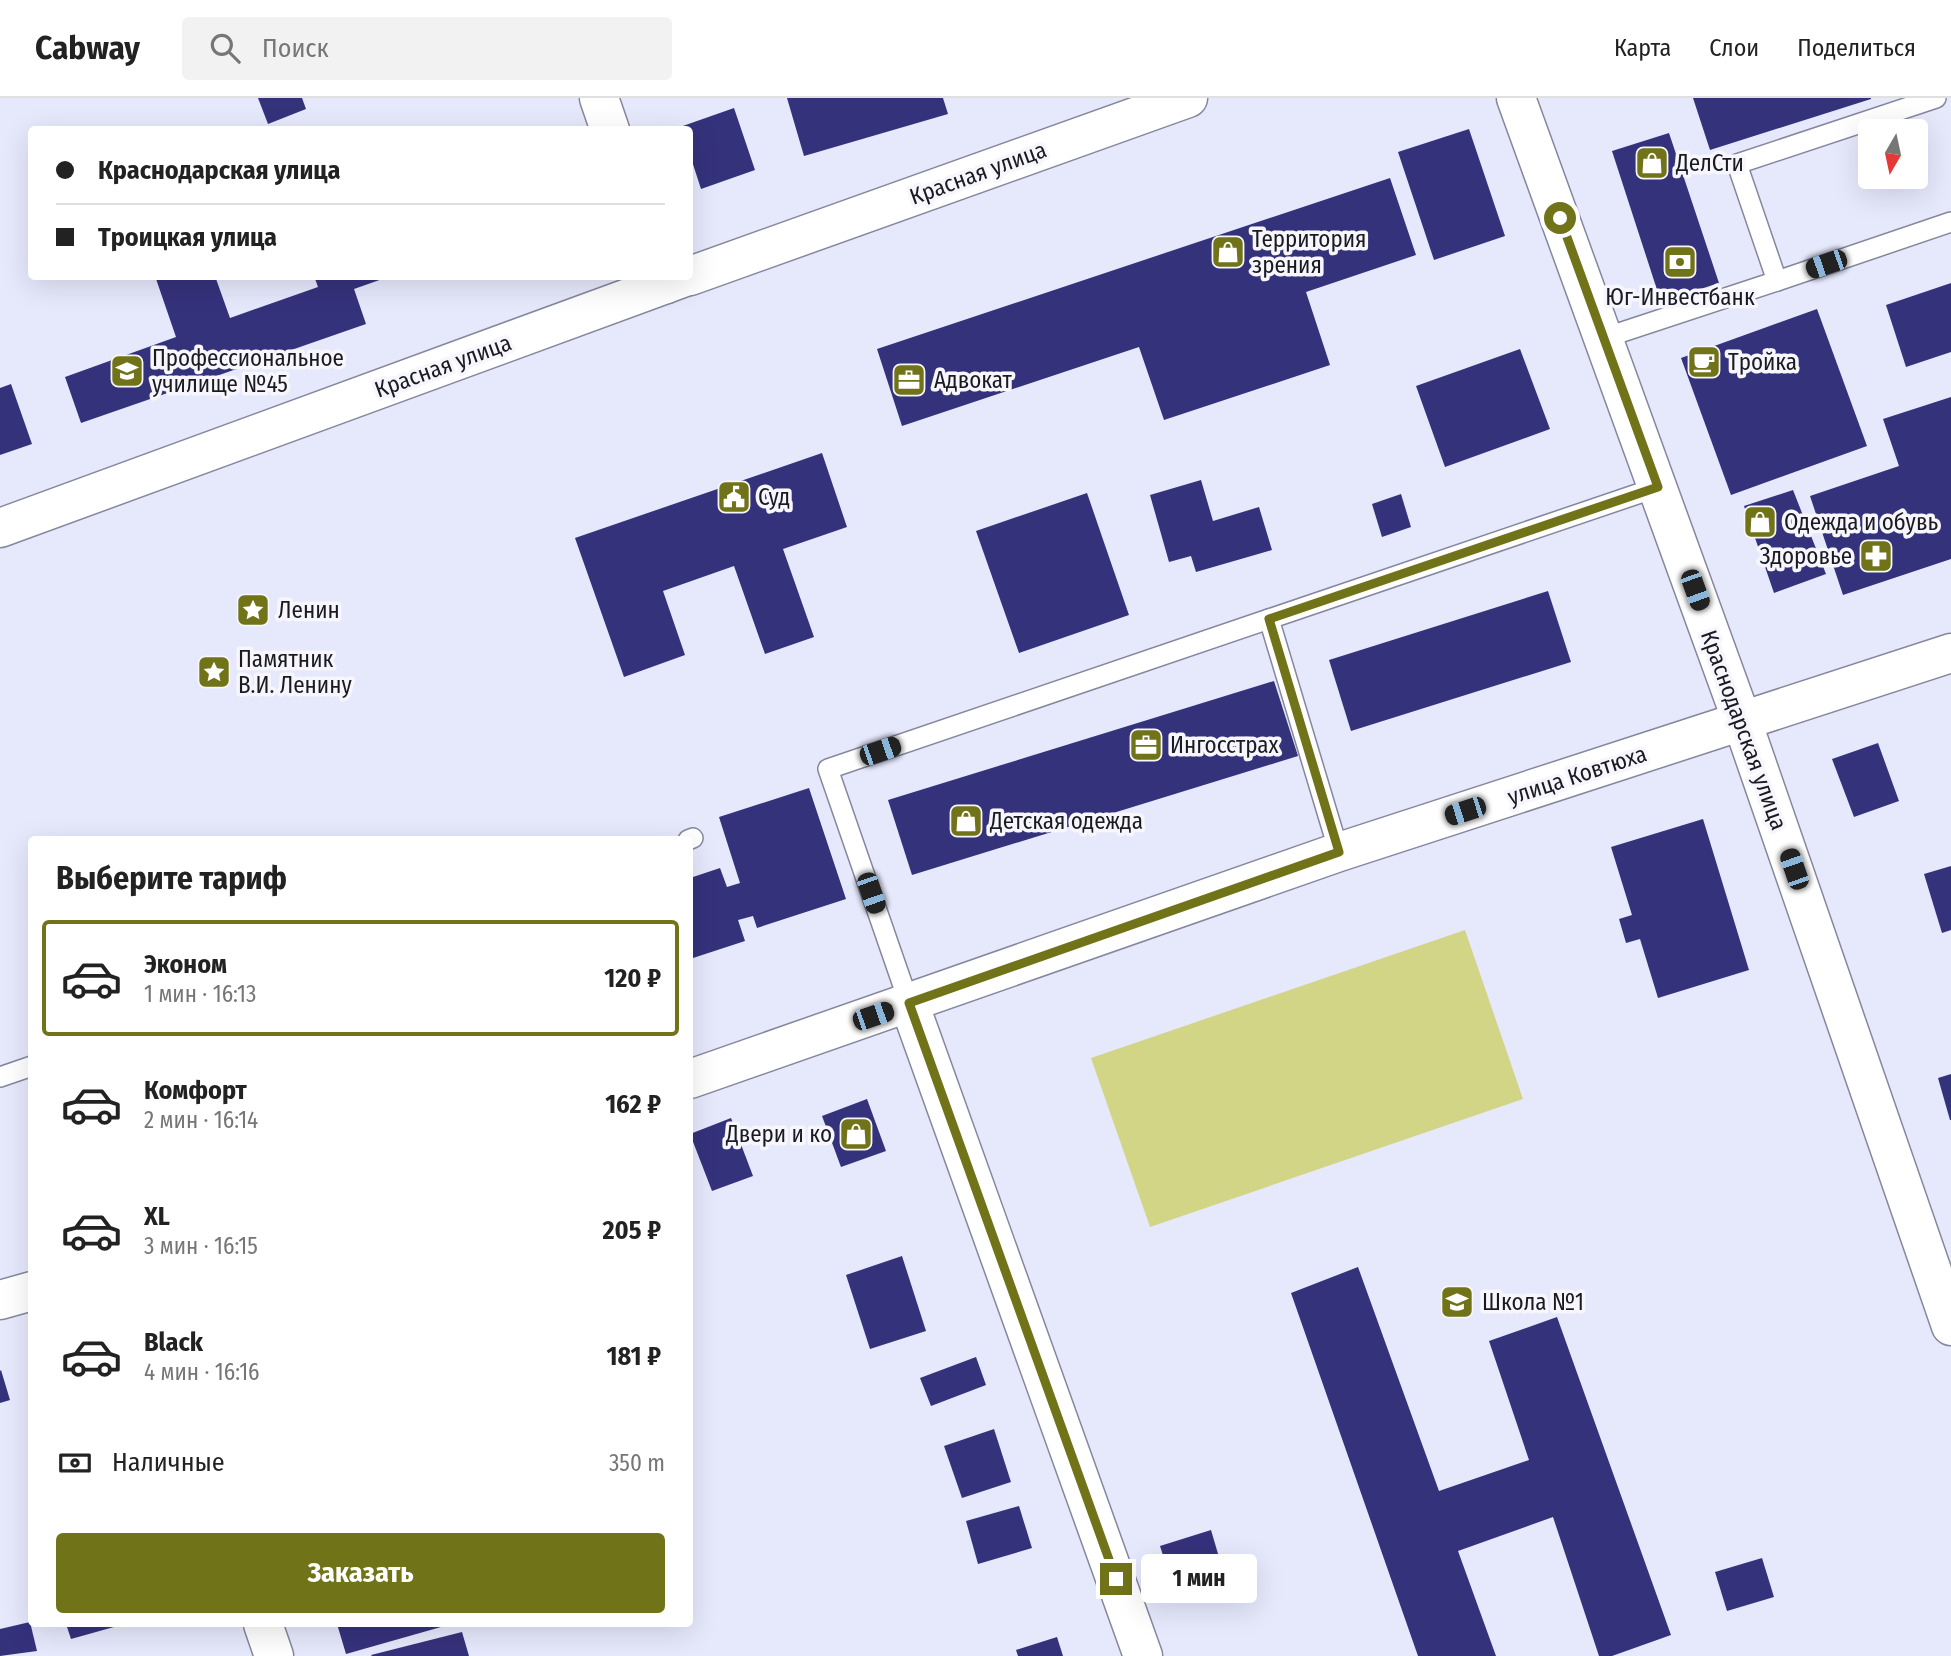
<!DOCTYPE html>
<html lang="ru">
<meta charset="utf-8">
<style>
body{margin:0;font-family:"Fira Sans Condensed",sans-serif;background:#f2f2f2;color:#222;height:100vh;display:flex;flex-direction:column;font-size:26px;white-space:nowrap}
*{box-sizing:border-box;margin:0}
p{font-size:23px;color:#767676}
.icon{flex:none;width:38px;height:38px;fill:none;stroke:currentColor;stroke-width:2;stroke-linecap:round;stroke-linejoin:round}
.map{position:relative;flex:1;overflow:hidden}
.panel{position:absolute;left:28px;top:738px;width:665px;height:791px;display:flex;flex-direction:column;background:#fff;border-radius:7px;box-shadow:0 7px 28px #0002}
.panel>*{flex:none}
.hud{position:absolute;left:28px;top:28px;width:665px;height:154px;border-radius:7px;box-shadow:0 7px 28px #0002;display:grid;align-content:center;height:154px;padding:0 28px;background:#fff}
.needle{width:46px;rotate:189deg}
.fabs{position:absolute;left:1858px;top:21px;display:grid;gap:14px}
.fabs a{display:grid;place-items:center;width:70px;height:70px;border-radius:7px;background:#fff;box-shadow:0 7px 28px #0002;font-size:35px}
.end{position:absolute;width:32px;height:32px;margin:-16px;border:9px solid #717319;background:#fff;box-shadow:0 0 0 4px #fff}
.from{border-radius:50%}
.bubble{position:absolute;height:49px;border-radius:7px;background:#fff;box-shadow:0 7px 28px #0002;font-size:23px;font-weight:700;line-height:49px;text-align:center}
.car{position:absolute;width:21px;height:42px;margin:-21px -10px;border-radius:9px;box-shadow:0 0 5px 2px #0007;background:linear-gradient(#222 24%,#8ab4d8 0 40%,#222 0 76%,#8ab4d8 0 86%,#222 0)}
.hud b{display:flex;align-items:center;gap:24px;height:66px;font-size:26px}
.hud b+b{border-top:2px solid #e0e0e0}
.hud i{width:18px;height:18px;background:#222}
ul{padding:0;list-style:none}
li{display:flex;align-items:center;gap:21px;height:116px;margin:0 14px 10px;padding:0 14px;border:4px solid transparent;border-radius:7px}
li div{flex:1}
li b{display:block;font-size:26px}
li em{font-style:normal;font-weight:700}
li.current{border-color:#717319}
li>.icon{width:63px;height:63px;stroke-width:1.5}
h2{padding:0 28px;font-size:32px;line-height:84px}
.pay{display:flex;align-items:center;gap:18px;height:77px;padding:0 28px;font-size:26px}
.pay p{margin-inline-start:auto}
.button{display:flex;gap:14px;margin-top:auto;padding:14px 28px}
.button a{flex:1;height:80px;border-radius:7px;background:#717319;color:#fff;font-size:28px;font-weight:700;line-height:80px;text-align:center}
header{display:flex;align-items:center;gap:42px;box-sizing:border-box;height:98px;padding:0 35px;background:#fff;border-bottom:2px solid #e0e0e0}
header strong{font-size:33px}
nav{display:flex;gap:38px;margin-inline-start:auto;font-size:24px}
.search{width:490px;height:63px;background:#f2f2f2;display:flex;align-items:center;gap:18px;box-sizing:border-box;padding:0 24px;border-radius:7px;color:#767676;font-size:26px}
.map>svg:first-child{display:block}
.green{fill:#d2d586}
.building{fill:#35327c}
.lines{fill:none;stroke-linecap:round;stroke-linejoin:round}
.lane-casing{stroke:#85879e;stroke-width:22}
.street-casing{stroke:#85879e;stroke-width:41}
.secondary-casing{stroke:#85879e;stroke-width:41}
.lane{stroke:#fff;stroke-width:19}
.street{stroke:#fff;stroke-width:38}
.secondary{stroke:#fff;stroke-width:38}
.route{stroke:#717319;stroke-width:9}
.labels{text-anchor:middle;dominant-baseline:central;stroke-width:7;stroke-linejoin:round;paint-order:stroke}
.poi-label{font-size:23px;fill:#191a22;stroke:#f6f6fc;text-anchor:start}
.street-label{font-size:23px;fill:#191a22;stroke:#f6f6fc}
</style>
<header>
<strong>Cabway</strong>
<div class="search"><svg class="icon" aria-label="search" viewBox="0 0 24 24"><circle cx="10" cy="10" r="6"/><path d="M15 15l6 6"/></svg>Поиск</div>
<nav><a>Карта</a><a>Слои</a><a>Поделиться</a></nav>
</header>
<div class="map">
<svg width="1951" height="1558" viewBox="0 0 1951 1558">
<rect width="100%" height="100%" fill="#e6e8fc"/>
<polygon class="green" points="1465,832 1523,1001 1150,1129 1091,960"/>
<g class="building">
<polygon points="258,0 302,0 306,11 268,26"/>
<polygon points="787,0 943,0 948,16 804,58"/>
<polygon points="1693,0 1871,0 1871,1 1710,52"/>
<polygon points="734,10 755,72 701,91 690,57 690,32 680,29"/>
<polygon points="1469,31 1505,138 1434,162 1398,54"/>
<polygon points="1669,35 1719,185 1661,204 1612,53"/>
<polygon points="1390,80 1416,157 1306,194 1330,267 1164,322 1139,249 902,328 877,251"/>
<polygon points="155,178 215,178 230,220 318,189 314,178 388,179 354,191 366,226 81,325 65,279 176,239"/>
<polygon points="1951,185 1951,254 1906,269 1886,207"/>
<polygon points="1817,211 1867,348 1731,397 1681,260"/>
<polygon points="1520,251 1550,331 1445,369 1416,288"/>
<polygon points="11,286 32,346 0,357 0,290"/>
<polygon points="1951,299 1951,461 1843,497 1810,398 1899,368 1883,321"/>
<polygon points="822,355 847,429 783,451 814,539 765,556 734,468 663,493 685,557 624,579 575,440"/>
<polygon points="1201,382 1213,423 1259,409 1272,452 1196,474 1191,458 1169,464 1150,397"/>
<polygon points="1793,392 1826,476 1774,495 1744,408"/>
<polygon points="1087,395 1129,517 1019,555 976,433"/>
<polygon points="1401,396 1411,429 1382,439 1372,406"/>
<polygon points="1548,493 1571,564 1351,633 1329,562"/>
<polygon points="1274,583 1298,658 912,777 888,702"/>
<polygon points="1878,645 1899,703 1854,719 1832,661"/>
<polygon points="809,690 846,801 757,830 753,818 738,822 745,843 690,861 690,780 720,770 727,789 740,785 719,719"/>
<polygon points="1703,721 1749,872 1658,900 1640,841 1626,845 1619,821 1632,817 1611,749"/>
<polygon points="1951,768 1951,832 1942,835 1924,776"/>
<polygon points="1951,976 1951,1022 1950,1022 1938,980"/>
<polygon points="867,1001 886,1053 841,1069 822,1018"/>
<polygon points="731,1020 753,1078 712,1093 690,1036"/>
<polygon points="902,1158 926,1233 870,1251 846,1177"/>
<polygon points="1358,1169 1439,1393 1529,1362 1489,1243 1557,1219 1671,1537 1612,1558 1599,1558 1553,1419 1458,1453 1496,1558 1418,1558 1291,1195"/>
<polygon points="976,1259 986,1287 931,1308 920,1280"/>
<polygon points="1,1272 10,1302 0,1305 0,1273"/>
<polygon points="994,1331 1011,1384 962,1400 944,1348"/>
<polygon points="1019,1408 1032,1450 978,1466 966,1423"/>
<polygon points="1211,1432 1221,1466 1171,1482 1160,1448"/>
<polygon points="1762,1460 1774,1499 1727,1513 1715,1474"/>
<polygon points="30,1524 37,1553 0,1558 0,1531"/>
<polygon points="66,1526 121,1526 121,1527 71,1541"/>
<polygon points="337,1526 448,1526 448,1527 346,1556"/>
<polygon points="462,1534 469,1558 372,1558 371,1557"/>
<polygon points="1057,1539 1063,1558 1018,1558 1016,1552"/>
</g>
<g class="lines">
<defs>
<g id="lane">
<polyline points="1777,183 1951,124"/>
<polyline points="1604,240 1777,183 1737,66 1936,0"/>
<polyline points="688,742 693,740"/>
<polyline points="1339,754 1269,521 1658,389"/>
<polyline points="909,905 828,671 1269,521"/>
<polyline points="0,979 32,968"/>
</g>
<g id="street">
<polyline points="690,178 1188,0"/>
<polyline points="0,430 688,178"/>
</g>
<g id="secondary">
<polyline points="599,0 610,32"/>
<polyline points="1516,0 1742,623 1951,1228"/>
<polyline points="664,178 666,186"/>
<polyline points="909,905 1143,1558"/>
<polyline points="690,981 1339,754 1951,555"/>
<polyline points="0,1202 32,1193"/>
<polyline points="263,1526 274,1558"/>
</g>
</defs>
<use href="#lane" class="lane-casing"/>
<use href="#street" class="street-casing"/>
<use href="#secondary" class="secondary-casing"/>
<use href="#lane" class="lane"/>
<use href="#street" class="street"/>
<use href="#secondary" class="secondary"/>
</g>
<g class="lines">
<polyline class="route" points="1116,1481 909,905 1339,754 1269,521 1658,389 1560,120"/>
</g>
<defs>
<symbol id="shop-square" viewBox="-11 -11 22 22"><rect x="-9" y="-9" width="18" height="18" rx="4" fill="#717319" stroke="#f6f6fc"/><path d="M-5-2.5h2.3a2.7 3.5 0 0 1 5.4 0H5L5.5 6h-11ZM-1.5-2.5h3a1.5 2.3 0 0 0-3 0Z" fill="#fff"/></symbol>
<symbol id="bank-square" viewBox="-11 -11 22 22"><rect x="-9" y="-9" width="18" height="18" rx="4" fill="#717319" stroke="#f6f6fc"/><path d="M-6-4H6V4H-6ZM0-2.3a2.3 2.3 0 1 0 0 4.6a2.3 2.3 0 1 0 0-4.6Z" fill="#fff"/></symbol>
<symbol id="cafe-square" viewBox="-11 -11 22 22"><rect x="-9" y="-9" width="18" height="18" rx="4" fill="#717319" stroke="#f6f6fc"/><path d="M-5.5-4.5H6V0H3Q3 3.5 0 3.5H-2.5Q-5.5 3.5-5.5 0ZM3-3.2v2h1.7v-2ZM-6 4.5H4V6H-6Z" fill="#fff"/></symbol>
<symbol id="university-square" viewBox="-11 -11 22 22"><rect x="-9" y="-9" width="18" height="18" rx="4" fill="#717319" stroke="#f6f6fc"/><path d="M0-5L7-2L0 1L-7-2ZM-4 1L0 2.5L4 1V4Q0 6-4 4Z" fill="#fff"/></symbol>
<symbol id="office-square" viewBox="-11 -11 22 22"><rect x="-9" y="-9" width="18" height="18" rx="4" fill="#717319" stroke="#f6f6fc"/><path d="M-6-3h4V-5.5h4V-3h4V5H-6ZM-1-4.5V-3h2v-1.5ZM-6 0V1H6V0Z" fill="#fff"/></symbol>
<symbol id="civic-square" viewBox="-11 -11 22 22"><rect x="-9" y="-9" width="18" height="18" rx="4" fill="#717319" stroke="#f6f6fc"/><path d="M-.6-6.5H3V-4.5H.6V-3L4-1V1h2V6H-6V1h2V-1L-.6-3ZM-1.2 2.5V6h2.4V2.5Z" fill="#fff"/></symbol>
<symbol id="pharmacy-square" viewBox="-11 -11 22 22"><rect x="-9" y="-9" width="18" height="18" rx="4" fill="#717319" stroke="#f6f6fc"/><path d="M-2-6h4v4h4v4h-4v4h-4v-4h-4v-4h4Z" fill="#fff"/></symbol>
<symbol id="sight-square" viewBox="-11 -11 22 22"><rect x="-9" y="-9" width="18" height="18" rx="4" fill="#717319" stroke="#f6f6fc"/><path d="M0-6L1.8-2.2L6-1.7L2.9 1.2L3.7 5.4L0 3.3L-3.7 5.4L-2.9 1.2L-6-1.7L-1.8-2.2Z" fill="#fff"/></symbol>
<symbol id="school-square" viewBox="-11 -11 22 22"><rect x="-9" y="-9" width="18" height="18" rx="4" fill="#717319" stroke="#f6f6fc"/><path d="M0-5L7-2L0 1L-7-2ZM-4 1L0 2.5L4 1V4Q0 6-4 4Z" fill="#fff"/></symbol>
</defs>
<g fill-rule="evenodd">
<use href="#shop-square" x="1633" y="46" width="38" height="38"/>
<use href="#shop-square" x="1209" y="135" width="38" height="38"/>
<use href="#bank-square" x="1661" y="145" width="38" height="38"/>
<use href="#cafe-square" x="1685" y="245" width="38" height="38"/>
<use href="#university-square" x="108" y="254" width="38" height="38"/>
<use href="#office-square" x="890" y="263" width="38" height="38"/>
<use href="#civic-square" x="715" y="380" width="38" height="38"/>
<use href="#shop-square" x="1741" y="405" width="38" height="38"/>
<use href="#pharmacy-square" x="1857" y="439" width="38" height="38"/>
<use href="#sight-square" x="234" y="493" width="38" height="38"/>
<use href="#sight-square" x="195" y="555" width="38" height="38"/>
<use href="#office-square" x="1127" y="628" width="38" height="38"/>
<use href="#shop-square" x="947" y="704" width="38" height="38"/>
<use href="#shop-square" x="837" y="1017" width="38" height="38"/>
<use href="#school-square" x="1438" y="1185" width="38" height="38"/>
</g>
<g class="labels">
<g class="poi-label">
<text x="1676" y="65">ДелСти</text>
<text x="1252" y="141">Территория<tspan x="1252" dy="26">зрения</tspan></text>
<text x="1680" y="199" text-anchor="middle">Юг-Инвестбанк</text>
<text x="152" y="260">Профессиональное<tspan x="152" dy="26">училище №45</tspan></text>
<text x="1728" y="264">Тройка</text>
<text x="934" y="282">Адвокат</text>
<text x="758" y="399">Суд</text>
<text x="1784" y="424">Одежда и обувь</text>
<text x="1852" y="458" text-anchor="end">Здоровье</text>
<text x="278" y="512">Ленин</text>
<text x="238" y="561">Памятник<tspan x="238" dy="26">В.И. Ленину</tspan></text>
<text x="1170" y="647">Ингосстрах</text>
<text x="990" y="723">Детская одежда</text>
<text x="832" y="1036" text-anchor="end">Двери и ко</text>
<text x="1482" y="1204">Школа №1</text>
</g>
<g class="street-label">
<text transform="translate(978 75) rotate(-20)">Красная улица</text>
<text transform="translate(443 268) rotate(-20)">Красная улица</text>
<text transform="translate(1744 632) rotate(70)">Краснодарская улица</text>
<text transform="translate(1577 677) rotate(-18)">улица Ковтюха</text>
</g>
</g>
</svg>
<div class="fabs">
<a><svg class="needle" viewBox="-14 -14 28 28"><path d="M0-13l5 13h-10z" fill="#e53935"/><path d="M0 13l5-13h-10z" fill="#767676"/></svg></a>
</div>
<i class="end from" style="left:1560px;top:120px"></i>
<i class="end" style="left:1116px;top:1481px"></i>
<div class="bubble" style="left:1141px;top:1456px;width:116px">1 мин</div>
<i class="car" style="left:1826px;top:166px;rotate:251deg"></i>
<i class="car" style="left:1695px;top:492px;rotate:160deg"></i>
<i class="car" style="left:880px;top:653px;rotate:71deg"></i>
<i class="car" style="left:1465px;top:713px;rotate:252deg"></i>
<i class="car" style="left:1794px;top:771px;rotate:341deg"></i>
<i class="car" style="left:871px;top:795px;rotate:161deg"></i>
<i class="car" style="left:873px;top:918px;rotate:71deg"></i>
<div class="hud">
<b><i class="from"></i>Краснодарская улица</b>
<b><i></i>Троицкая улица</b>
</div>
<section class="panel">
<h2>Выберите тариф</h2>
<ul>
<li class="current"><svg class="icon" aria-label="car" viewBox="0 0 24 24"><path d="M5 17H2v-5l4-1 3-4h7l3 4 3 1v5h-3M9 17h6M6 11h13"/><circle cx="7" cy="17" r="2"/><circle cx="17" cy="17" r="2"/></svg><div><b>Эконом</b><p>1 мин · 16:13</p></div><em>120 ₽</em></li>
<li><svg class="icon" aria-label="car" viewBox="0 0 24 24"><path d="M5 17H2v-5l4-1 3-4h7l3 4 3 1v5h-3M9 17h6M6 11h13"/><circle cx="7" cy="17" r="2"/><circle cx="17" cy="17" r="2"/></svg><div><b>Комфорт</b><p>2 мин · 16:14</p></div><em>162 ₽</em></li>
<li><svg class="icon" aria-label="car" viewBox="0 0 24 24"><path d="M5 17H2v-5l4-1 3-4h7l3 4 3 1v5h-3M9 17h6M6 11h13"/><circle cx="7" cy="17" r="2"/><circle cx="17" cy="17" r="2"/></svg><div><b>XL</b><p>3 мин · 16:15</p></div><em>205 ₽</em></li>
<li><svg class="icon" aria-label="car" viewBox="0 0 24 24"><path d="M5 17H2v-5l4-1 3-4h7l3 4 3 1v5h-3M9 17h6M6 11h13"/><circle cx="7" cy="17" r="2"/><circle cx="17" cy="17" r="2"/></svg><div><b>Black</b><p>4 мин · 16:16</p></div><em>181 ₽</em></li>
</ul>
<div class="pay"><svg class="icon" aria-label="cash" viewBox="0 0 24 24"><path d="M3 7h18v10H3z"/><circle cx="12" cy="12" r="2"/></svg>Наличные<p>350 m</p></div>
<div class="button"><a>Заказать</a></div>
</section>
</div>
